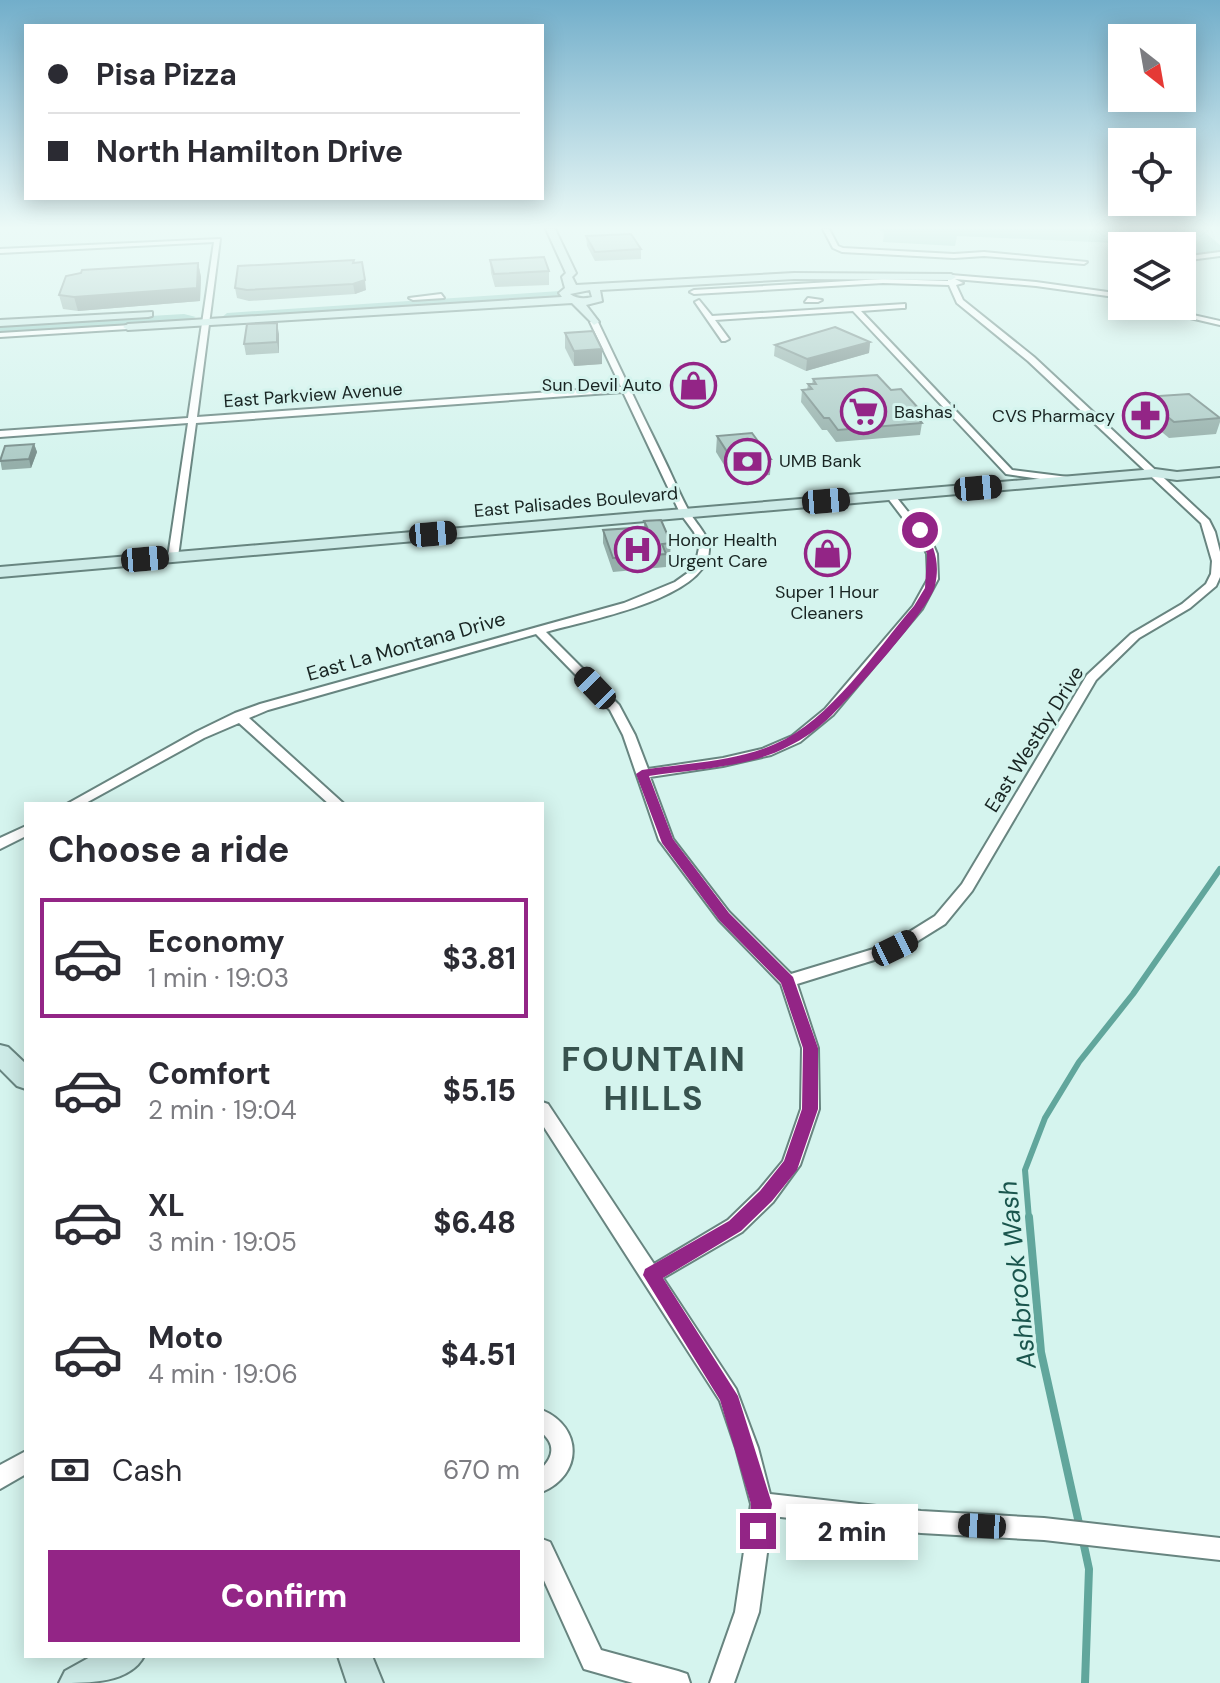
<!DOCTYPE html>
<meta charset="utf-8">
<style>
body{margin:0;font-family:"DM Sans",sans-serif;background:#f7f7f7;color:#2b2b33;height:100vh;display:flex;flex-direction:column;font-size:30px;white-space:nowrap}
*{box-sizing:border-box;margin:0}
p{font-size:26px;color:#7c7c81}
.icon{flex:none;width:44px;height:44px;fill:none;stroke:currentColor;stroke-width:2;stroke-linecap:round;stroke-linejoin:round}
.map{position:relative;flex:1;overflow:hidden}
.panel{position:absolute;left:24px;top:802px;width:520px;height:856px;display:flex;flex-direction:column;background:#fff;border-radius:0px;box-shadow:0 4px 20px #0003}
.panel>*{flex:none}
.guide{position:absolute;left:24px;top:24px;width:520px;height:176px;border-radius:0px;box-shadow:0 4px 20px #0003;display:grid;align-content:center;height:176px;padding:0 24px;background:#fff}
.needle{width:52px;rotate:149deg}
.fabs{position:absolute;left:1108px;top:24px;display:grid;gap:16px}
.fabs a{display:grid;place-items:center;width:88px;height:88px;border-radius:0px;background:#fff;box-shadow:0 4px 20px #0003;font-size:40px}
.end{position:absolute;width:36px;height:36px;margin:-18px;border:10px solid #932586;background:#fff;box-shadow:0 0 0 4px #fff}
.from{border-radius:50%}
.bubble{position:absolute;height:56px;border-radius:0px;background:#fff;box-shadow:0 4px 20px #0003;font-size:26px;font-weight:800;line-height:56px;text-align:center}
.car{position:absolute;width:24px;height:48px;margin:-24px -12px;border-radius:10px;box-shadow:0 0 6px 2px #0007;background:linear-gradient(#222 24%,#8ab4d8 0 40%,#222 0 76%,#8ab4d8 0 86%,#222 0)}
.guide b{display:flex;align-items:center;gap:28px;height:76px;font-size:30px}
.guide b+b{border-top:2px solid #e1e1e2}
.guide i{width:20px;height:20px;background:#2b2b33}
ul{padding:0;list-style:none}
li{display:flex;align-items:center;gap:24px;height:120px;margin:0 16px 12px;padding:0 8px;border:4px solid transparent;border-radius:0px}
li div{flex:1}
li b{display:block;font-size:30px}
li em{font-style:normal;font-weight:800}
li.current{border-color:#932586}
li>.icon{width:72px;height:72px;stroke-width:1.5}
h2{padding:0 24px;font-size:36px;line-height:96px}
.pay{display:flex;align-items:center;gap:20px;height:88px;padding:0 24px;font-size:30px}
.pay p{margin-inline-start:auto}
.button{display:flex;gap:16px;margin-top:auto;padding:16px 24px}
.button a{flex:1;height:92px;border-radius:0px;background:#932586;color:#fff;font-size:32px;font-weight:800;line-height:92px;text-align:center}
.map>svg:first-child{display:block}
.green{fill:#94ccc3}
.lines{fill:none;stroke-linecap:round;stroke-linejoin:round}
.stream-far1{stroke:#61a69c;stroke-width:6}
.stream{stroke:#61a69c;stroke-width:8}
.street-casing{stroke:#688580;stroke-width:4}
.secondary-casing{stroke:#688580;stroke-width:4}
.street{fill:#fff;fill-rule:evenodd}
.secondary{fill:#cdebe7;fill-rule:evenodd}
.wall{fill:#95afaa}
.shaded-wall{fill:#798e8b}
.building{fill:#adcbc6;stroke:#798e8b;stroke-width:2}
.route{fill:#932586}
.labels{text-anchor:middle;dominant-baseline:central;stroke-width:6;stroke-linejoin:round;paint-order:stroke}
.far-poi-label{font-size:18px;fill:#182422;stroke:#d5f4ee;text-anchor:start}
.far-street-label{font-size:18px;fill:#182422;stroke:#d5f4ee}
.street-label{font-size:20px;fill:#182422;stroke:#d5f4ee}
.near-water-label{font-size:26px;font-style:italic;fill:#1a554d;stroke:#d5f4ee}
.near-district-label{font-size:34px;font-weight:bold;letter-spacing:2px;fill:#37524e;stroke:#d5f4ee}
</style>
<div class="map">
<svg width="1220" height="1683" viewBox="0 0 1220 1683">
<rect width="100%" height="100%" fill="#d5f4ee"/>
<g class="green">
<polygon points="879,229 1201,229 1220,245 1220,251 1186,255 1182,246 957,236 955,246 883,242 884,233"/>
<polygon points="560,291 565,299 221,318 227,313"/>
<polygon points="184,314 196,317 188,320 0,333 0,325"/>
</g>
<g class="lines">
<polyline class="stream-far1" points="1029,1219 1025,1170 1045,1118 1079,1062 1133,994 1220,869"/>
<g class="stream">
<polyline points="1029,1217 1041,1352 1080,1528"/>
<polyline points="1083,1541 1089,1569 1085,1683"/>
</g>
<defs>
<g id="street">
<polygon points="823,229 829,229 838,246 843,248 954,254 984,252 1087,262 1084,264 984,256 954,258 842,252 833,248"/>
<path d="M220,239l-23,178 424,-30 -31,-65 7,-2 32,67 4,2 -2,2c13,28 27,55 40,83 6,13 12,27 19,39 7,12 19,22 19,37 -1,49 -126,71 -163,82l73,73 16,30 13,34 75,-11 39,-9 30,-13 33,-27 88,-103 15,-27 -1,-25 -5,-11 -35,-46v-4h6l39,49 5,12 1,25 -16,30 -89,106 -33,27 -29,13 -48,11 -73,11 23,62 56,73 62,62 99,-30 45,-28 27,-32 125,-209 44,-41 51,-30 24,-20 5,-10 1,-13 -11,-38 -173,-162 -71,-58 -8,-18 -66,-2 -189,11 -4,-2 4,-2 189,-11 65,2v-4l3,-2 85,7 86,12v4l-86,-12 -81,-7 8,4 -7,2 7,15 71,57 175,163 6,12 5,20v25l-4,9 -26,22 -51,30 -43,42 -124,211 -27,33 -45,28 -103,32 21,64 1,61 -19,56 -27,37 -31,30 -79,46 73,111 22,59 12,46 151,17 123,7 176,20v22l-176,-20 -123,-7 -149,-17 -13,96 -25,71h-24l25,-71 16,-108 -15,-56 -16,-47 -178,-277v-22l6,2 106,160 74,-44 31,-30 24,-29 18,-52 1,-61 -21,-64 -62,-64 -60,-80 -36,-105 -13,-25 -74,-76 -268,76 -19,8 95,86h-15l-90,-81 -35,15 -120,66h-17l129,-72 39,-19 25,-9 364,-101 51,-21 14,-10 7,-10 3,-14 -5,-16 -14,-19 -57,-121 -427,31 -18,134 -1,2h-8l-1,-2 20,-134 -188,14v-6l188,-13 26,-176 -214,11v-4z"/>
<polygon points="1220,252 1220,256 1182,261 1182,257"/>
<polygon points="441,294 444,298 413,300 409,298"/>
<polygon points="808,298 822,300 818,302 805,302"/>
<polygon points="699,300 712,316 905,304 905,308 902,308 861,311 1012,470 1068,477 1073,480 1068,483 1006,474 853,311 715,320 729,339 725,341 722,341 695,302"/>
<polygon points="1139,306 1153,306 1220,321 1220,325"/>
<polygon points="131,325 131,329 128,329 0,337 0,333"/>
<polygon points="26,826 26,836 0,849 0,838"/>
<path d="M542,1410c41,17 41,65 0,82v-24c12,-12 13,-24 0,-35z"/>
<polygon points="26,1451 26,1474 0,1489 0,1465"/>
<polygon points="542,1539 550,1542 601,1650 678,1671 687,1674 690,1683 633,1683 584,1669 542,1576"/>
</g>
<g id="secondary">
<path d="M546,229h9l21,44 -4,4 4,8 218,-12 157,1 5,3 -5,3 -157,-1 -194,11 2,11 -16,4 13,17 -5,3 -22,-22 -444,27 -5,-3 5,-3 434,-27 -3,-4 6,-5 -3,-11 4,-4zM590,290l2,7c-8,2 -15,2 -22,-3z"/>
<polygon points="152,312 152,316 148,317 0,326 0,320"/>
<polygon points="1220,468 1220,476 1177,480 1155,477 0,577 0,567 1155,469 1177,472"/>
<polygon points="0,1045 8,1047 26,1064 26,1089 17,1086 0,1069"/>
<path d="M92,1656h52c-14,27 -54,27 -85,27l6,-12z"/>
<polygon points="338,1656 372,1656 383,1683 347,1683"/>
</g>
</defs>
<use href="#street" class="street-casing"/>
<use href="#secondary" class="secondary-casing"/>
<use href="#street" class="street"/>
<use href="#secondary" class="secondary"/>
</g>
<g class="wall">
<polygon points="586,236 641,249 641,259 595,261 587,246"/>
<polygon points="490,260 549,271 549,285 495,287 491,273"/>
<polygon points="198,263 201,277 200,301 78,311 63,309 59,295"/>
<polygon points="354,263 366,290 355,294 249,301 237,298 235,288"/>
<polygon points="565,333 602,364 574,366 565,348"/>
<polygon points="279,334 279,353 246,355 244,344"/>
<polygon points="870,342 869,353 806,371 774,356 775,345"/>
<polygon points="813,379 891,390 920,410 918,418 922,423 920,435 836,442 827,430 822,430 801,402 802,390 807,390 808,384 812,384"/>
<polygon points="1143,397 1220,418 1220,422 1216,434 1169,438 1139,413"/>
<polygon points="717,436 771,459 770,475 732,478 716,452"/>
<polygon points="34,444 37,452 31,468 2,470 0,459"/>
<polygon points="644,521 671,543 670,556 666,556 666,567 613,572 603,543 603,530 644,527"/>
</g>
<g class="shaded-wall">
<polygon points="198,263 201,277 200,301 78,311 74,297"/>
<polygon points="365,280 366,290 355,294 353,284"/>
<polygon points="277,323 279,334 279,353 277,342"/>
<polygon points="870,342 869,353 806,371 807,359"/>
<polygon points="602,349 602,364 574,366 574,351"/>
<polygon points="34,444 37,452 31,468 29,459"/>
</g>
<g class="building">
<polygon points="631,234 641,249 595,252 586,236"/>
<polygon points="544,257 549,271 494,274 490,260"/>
<polygon points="354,260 353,263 362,262 365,280 353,284 247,290 235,288 238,266"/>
<polygon points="198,263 197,288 74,297 59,295 66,276 81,273 82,270"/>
<polygon points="277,323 277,342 244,344 247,324"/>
<polygon points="835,327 870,342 807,359 775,345"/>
<polygon points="593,331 602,349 574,351 565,333"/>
<polygon points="877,375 891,390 901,389 920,410 912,411 922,423 838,430 829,418 824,418 802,390 812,389 808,384 816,384 813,379"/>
<polygon points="1189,394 1220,418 1174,422 1143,397"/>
<polygon points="752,433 771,459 733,461 717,436"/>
<polygon points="34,444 29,459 0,461 5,446"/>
<polygon points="661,520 671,543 662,544 666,554 613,558 603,530 647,527 644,521"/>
</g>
<linearGradient id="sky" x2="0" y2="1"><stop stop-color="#72aeca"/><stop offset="0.49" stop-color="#ecfaf7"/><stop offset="1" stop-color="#ecfaf7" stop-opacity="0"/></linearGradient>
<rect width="1220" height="465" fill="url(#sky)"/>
<path class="route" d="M916,528h7c12,19 17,35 12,58 -5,23 -83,109 -103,129 -13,13 -28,24 -45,32 -40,21 -93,22 -138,29l24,63 56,74 64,64 25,71v61l-21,61 -25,31 -31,30 -78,47 75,118 34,108 -6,35 -8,3 -7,-3 -3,-8 3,-27 -31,-104 -77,-125 2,-6 84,-48 31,-30 24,-30 18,-52 1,-61 -22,-65 -62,-63 -57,-77 -26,-69 6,-4c44,-7 93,-8 133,-26 55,-23 101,-94 139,-138l11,-18 2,-34z"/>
<defs>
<symbol id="shop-ring" viewBox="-11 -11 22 22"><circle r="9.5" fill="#d5f4ee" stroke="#932586" stroke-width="1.5"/><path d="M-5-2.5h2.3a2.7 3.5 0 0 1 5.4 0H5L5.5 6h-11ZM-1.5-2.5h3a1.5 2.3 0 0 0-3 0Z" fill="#932586"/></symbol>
<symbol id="supermarket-ring" viewBox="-11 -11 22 22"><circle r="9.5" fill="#d5f4ee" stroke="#932586" stroke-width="1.5"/><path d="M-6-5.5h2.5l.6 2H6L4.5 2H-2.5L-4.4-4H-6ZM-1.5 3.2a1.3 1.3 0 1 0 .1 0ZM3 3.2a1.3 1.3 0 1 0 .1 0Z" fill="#932586"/></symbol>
<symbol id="pharmacy-ring" viewBox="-11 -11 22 22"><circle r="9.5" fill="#d5f4ee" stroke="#932586" stroke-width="1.5"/><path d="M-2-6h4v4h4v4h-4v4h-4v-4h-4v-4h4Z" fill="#932586"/></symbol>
<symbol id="bank-ring" viewBox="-11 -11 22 22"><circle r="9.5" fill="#d5f4ee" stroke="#932586" stroke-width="1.5"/><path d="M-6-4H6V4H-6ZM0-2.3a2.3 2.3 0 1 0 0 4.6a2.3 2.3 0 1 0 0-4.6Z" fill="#932586"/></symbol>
<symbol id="hospital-ring" viewBox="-11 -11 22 22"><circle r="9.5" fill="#d5f4ee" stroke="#932586" stroke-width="1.5"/><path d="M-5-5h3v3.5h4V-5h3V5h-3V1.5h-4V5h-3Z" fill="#932586"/></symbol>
</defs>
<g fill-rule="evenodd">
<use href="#shop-ring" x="668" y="360" width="51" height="51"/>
<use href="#supermarket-ring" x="838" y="386" width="51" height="51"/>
<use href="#pharmacy-ring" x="1120" y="390" width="51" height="51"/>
<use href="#bank-ring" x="722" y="436" width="51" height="51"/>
<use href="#hospital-ring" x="612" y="524" width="51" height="51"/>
<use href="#shop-ring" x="802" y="528" width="51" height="51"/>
</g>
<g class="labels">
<g class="far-poi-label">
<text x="662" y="385" text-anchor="end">Sun Devil Auto</text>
<text x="894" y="412">Bashas'</text>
<text x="1115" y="416" text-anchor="end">CVS Pharmacy</text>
<text x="779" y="461">UMB Bank</text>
<text x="668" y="540">Honor Health<tspan x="668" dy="21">Urgent Care</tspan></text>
<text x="827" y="592" text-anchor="middle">Super 1 Hour<tspan x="827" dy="21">Cleaners</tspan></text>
</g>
<g class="far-street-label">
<text transform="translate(313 395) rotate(-4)">East Parkview Avenue</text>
<text transform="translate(576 502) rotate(-5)">East Palisades Boulevard</text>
</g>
<g class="street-label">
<text transform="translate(406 646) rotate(-16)">East La Montana Drive</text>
<text transform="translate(1034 739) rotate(-58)">East Westby Drive</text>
</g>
<g class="near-water-label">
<text transform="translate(1017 1275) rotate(-96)">Ashbrook Wash</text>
</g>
<g class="near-district-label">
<text x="654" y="1059">FOUNTAIN<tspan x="654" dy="39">HILLS</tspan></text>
</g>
</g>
</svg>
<div class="fabs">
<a><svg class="needle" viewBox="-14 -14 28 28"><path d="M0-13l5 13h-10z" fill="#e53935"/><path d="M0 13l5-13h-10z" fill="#7c7c81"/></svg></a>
<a><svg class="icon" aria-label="locate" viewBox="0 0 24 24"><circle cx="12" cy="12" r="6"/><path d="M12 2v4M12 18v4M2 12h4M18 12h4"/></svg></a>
<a><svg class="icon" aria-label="layers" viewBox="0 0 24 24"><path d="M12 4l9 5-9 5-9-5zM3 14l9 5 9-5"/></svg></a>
</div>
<i class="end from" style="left:920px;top:530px"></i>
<i class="end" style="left:758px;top:1531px"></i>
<div class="bubble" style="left:786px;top:1504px;width:132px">2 min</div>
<i class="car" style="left:978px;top:488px;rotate:85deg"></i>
<i class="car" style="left:826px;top:501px;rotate:85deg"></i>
<i class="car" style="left:433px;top:534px;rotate:85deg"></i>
<i class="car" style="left:145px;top:559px;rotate:85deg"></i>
<i class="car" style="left:595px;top:688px;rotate:316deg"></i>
<i class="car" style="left:895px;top:948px;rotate:64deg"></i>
<i class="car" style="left:982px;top:1526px;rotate:273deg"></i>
<div class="guide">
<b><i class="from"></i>Pisa Pizza</b>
<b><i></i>North Hamilton Drive</b>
</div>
<section class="panel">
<h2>Choose a ride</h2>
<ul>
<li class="current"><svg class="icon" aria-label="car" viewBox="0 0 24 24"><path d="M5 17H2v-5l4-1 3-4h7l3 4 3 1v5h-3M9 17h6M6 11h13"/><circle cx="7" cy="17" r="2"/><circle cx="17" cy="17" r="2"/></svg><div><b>Economy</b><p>1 min · 19:03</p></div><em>$3.81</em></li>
<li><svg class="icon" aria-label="car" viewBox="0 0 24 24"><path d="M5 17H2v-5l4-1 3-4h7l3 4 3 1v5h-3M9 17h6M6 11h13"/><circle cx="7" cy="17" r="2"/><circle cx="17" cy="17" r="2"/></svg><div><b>Comfort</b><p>2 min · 19:04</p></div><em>$5.15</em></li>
<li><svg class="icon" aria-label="car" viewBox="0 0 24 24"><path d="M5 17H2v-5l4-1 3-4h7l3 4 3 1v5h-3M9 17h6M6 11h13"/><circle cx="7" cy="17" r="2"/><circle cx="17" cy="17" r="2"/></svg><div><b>XL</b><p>3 min · 19:05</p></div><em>$6.48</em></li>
<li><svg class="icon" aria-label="car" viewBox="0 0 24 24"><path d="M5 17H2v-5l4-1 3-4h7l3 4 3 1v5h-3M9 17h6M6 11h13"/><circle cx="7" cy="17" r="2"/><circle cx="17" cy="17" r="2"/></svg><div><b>Moto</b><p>4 min · 19:06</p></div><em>$4.51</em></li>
</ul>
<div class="pay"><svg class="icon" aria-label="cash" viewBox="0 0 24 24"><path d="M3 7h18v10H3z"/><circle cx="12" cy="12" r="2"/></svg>Cash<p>670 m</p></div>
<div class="button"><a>Confirm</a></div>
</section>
</div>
